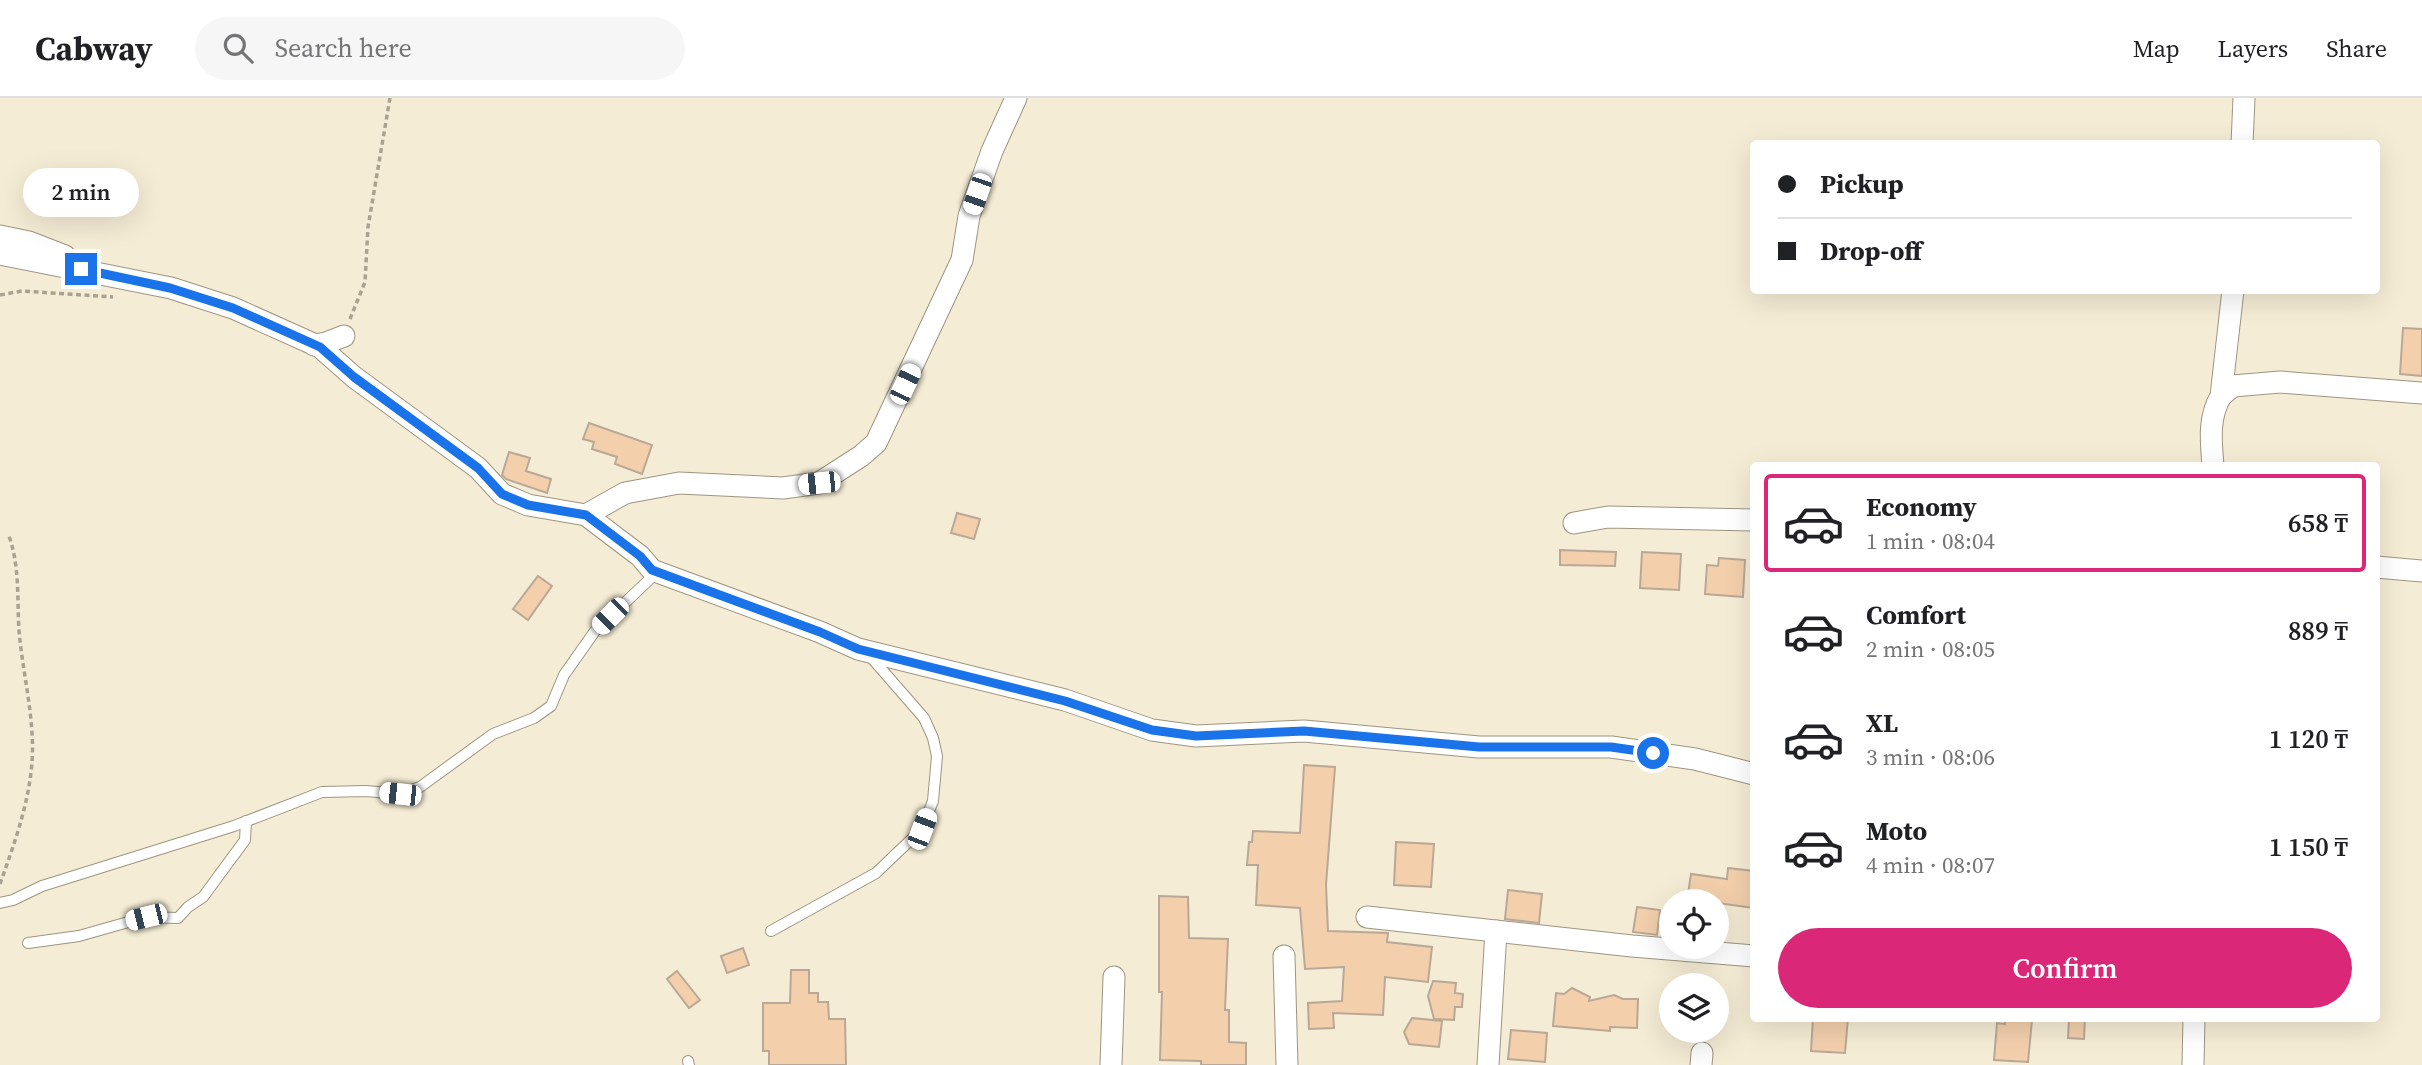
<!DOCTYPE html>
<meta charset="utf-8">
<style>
body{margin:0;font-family:"Source Serif 4",serif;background:#f6f6f6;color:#202124;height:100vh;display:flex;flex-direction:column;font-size:26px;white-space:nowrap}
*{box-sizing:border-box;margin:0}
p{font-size:23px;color:#757577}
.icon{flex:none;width:38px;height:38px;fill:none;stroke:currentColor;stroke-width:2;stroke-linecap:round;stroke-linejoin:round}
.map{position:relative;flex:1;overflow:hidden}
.details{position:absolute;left:1750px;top:364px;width:630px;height:560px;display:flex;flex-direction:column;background:#fff;border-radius:7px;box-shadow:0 7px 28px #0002}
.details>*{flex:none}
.top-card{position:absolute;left:1750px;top:42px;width:630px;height:154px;border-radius:7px;box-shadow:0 7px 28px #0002;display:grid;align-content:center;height:154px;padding:0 28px;background:#fff}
.tools{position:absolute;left:1659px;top:791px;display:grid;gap:14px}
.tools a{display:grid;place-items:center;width:70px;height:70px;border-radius:50%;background:#fff;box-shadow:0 7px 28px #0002;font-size:35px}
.end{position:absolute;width:32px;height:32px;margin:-16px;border:9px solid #1a73e8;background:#fff;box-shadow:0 0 0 4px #fff}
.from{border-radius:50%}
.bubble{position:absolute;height:49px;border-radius:24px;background:#fff;box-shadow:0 7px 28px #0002;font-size:23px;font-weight:600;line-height:49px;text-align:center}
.car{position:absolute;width:21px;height:42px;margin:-21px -10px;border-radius:9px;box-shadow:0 0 5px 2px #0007;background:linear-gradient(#fff 24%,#345 0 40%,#fff 0 76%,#345 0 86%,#fff 0)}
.top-card b{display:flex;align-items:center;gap:24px;height:66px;font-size:26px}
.top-card b+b{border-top:2px solid #e0e0e0}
.top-card i{width:18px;height:18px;background:#202124}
ul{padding:12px 0 0;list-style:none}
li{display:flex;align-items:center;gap:21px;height:98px;margin:0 14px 10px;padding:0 14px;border:4px solid transparent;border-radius:7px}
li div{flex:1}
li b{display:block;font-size:26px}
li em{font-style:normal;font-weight:600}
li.selected{border-color:#db2777}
li>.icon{width:63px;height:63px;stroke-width:1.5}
.cta{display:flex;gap:14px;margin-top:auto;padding:14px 28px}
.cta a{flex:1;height:80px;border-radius:42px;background:#db2777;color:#fff;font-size:28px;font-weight:600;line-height:80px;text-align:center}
header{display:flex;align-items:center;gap:42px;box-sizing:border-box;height:98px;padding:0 35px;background:#fff;border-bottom:2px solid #e0e0e0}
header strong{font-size:33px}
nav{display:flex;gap:38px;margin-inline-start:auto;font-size:24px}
.search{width:490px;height:63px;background:#f6f6f6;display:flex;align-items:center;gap:18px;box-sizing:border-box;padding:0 24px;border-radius:38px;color:#757577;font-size:26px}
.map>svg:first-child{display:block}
.building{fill:#f3cfac;stroke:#b9a897;stroke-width:2}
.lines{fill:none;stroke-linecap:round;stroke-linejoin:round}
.service-casing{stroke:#9d9580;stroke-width:12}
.minor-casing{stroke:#9d9580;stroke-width:23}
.path{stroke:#a9a290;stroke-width:3.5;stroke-dasharray:5 3.5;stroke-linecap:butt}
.service{stroke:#fff;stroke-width:10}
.minor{stroke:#fff;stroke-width:21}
.route{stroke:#1a73e8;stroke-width:9}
</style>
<header>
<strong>Cabway</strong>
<div class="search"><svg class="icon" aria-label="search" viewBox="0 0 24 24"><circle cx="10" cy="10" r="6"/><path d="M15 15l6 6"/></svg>Search here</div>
<nav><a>Map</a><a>Layers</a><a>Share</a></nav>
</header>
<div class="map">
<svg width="2422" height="967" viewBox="0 0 2422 967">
<rect width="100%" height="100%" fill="#f5ecd5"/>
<g class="building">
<polygon points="2403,230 2422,231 2422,278 2400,276"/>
<polygon points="589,325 652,347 642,376 615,366 617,359 592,351 594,344 583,341"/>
<polygon points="509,354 530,360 526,373 551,381 547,395 506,381 502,377"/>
<polygon points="957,415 980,421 974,441 951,435"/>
<polygon points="1560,452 1616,454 1615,468 1560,467"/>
<polygon points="1642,454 1681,456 1679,492 1640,490"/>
<polygon points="1719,460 1745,462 1743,499 1705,496 1707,467 1718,468"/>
<polygon points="538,478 552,488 528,522 513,511"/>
<polygon points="1304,667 1335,669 1326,787 1328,833 1388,835 1387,844 1432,849 1428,884 1385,879 1383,917 1333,915 1334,930 1309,931 1308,905 1342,903 1344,869 1305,871 1300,810 1256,807 1258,767 1247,767 1249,744 1252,744 1253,733 1300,735"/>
<polygon points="1396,744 1434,746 1431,789 1394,787"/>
<polygon points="1728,770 1754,773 1754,810 1717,805 1717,803 1687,803 1691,776 1727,781"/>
<polygon points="1508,792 1542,796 1539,825 1505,821"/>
<polygon points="1159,798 1188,799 1189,840 1228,841 1225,912 1229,912 1229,944 1246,945 1246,967 1201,967 1201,963 1160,962 1162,894 1159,894"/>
<polygon points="1637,809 1660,812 1657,837 1633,834"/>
<polygon points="743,850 749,867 727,875 721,858"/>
<polygon points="791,872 809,872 809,895 818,895 818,904 828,904 829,921 845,921 846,967 769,967 769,953 763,953 763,905 790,905"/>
<polygon points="677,873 700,902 689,910 667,881"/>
<polygon points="1433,883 1456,885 1455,895 1463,896 1462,909 1455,909 1454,922 1434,921 1428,898"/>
<polygon points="1572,890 1590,899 1589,903 1614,897 1623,901 1638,901 1637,930 1610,929 1610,933 1553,928 1556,895 1564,896"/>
<polygon points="1412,920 1442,923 1439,949 1409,946 1404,934"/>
<polygon points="1813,920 1848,920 1845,955 1811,953"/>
<polygon points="2005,920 2032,922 2028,964 1994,962 1997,925 2005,926"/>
<polygon points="2069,920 2085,920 2084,941 2068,940"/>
<polygon points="1511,932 1547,935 1545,964 1508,961"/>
</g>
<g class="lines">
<defs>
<g id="service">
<polyline points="0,805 13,802 42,788 234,728 322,694 366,693 400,696 420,689 493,636 534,620 551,608 564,577 595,533 651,480 660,476"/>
<polyline points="771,833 876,775 922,731 933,703 937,658 933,640 924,620 870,558"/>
<polyline points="28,845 79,838 146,819 178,820 188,809 203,799 245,742 246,723"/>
<polyline points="688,963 689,967"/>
</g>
<g id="minor">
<polyline points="2242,46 2244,0"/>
<polyline points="0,138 29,144 65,158"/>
<polyline points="0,156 171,190 233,210 320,249 354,279 478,370 502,396 528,407 586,417 640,458 652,472 820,534 858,551 1065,602 1152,632 1196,638 1304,633 1479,649 1611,649 1695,661 1754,676"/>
<polyline points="314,247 326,245 344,238"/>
<polyline points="2221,298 2233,288 2280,284 2422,295"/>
<path d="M2213,368c-2,-25 -5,-48 8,-70l12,-106"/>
<polyline points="586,417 625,395 679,385 783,390 819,385 861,358 876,345 962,162 969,118 992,53 1016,0"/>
<polyline points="1574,425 1608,419 1754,422"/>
<polyline points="2376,469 2422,473"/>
<polyline points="1367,819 1632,848 1754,858"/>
<polyline points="1284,858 1287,967"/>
<polyline points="1111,967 1114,879"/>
<polyline points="1488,967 1496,833"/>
<polyline points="1701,967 1702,955"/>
<polyline points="2193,967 2194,920"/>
</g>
</defs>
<use href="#service" class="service-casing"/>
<use href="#minor" class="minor-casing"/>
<g class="path">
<polyline points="0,197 22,193 113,199"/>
<polyline points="350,221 365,184 368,129 390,0"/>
<path d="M0,786c17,-48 36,-99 32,-151 -2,-34 -10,-68 -13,-102 -2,-33 1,-63 -10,-95"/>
</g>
<use href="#service" class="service"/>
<use href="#minor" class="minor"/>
</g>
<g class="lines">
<polyline class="route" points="81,171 170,190 233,210 320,249 354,279 478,370 502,396 528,407 586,417 640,458 652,472 820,534 858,551 1065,603 1152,632 1196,638 1304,633 1479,649 1611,649 1653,655"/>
</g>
</svg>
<div class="tools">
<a><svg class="icon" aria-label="locate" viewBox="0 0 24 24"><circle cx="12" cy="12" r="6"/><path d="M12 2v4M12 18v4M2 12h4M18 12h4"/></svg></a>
<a><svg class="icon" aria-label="layers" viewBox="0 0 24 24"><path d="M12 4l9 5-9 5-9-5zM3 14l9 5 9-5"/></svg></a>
</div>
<i class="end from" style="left:1653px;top:655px"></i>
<i class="end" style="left:81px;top:171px"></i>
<div class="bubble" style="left:23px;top:70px;width:116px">2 min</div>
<i class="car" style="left:977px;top:96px;rotate:199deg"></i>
<i class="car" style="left:905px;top:286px;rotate:25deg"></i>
<i class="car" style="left:819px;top:385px;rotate:264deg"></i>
<i class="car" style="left:610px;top:518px;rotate:225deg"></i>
<i class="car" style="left:400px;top:696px;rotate:276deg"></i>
<i class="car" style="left:922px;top:731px;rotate:21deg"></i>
<i class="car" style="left:146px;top:819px;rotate:256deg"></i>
<div class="top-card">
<b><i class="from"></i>Pickup</b>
<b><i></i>Drop-off</b>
</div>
<section class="details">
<ul>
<li class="selected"><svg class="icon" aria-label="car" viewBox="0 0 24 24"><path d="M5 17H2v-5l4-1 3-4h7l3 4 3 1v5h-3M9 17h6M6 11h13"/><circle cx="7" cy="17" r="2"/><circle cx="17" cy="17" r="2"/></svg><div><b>Economy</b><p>1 min · 08:04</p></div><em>658 ₸</em></li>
<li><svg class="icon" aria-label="car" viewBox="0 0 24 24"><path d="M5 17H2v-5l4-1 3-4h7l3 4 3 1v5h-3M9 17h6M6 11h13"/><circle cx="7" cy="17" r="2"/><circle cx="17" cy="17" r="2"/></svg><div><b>Comfort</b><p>2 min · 08:05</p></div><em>889 ₸</em></li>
<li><svg class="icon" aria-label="car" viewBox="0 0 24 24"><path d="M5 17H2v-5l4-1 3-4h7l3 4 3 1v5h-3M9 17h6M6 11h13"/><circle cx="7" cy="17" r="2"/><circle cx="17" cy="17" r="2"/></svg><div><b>XL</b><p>3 min · 08:06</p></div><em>1 120 ₸</em></li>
<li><svg class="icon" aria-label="car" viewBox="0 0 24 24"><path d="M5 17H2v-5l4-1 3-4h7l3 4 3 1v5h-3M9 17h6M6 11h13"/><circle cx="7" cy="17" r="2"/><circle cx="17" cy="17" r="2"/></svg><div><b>Moto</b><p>4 min · 08:07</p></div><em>1 150 ₸</em></li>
</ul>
<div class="cta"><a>Confirm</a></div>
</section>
</div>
